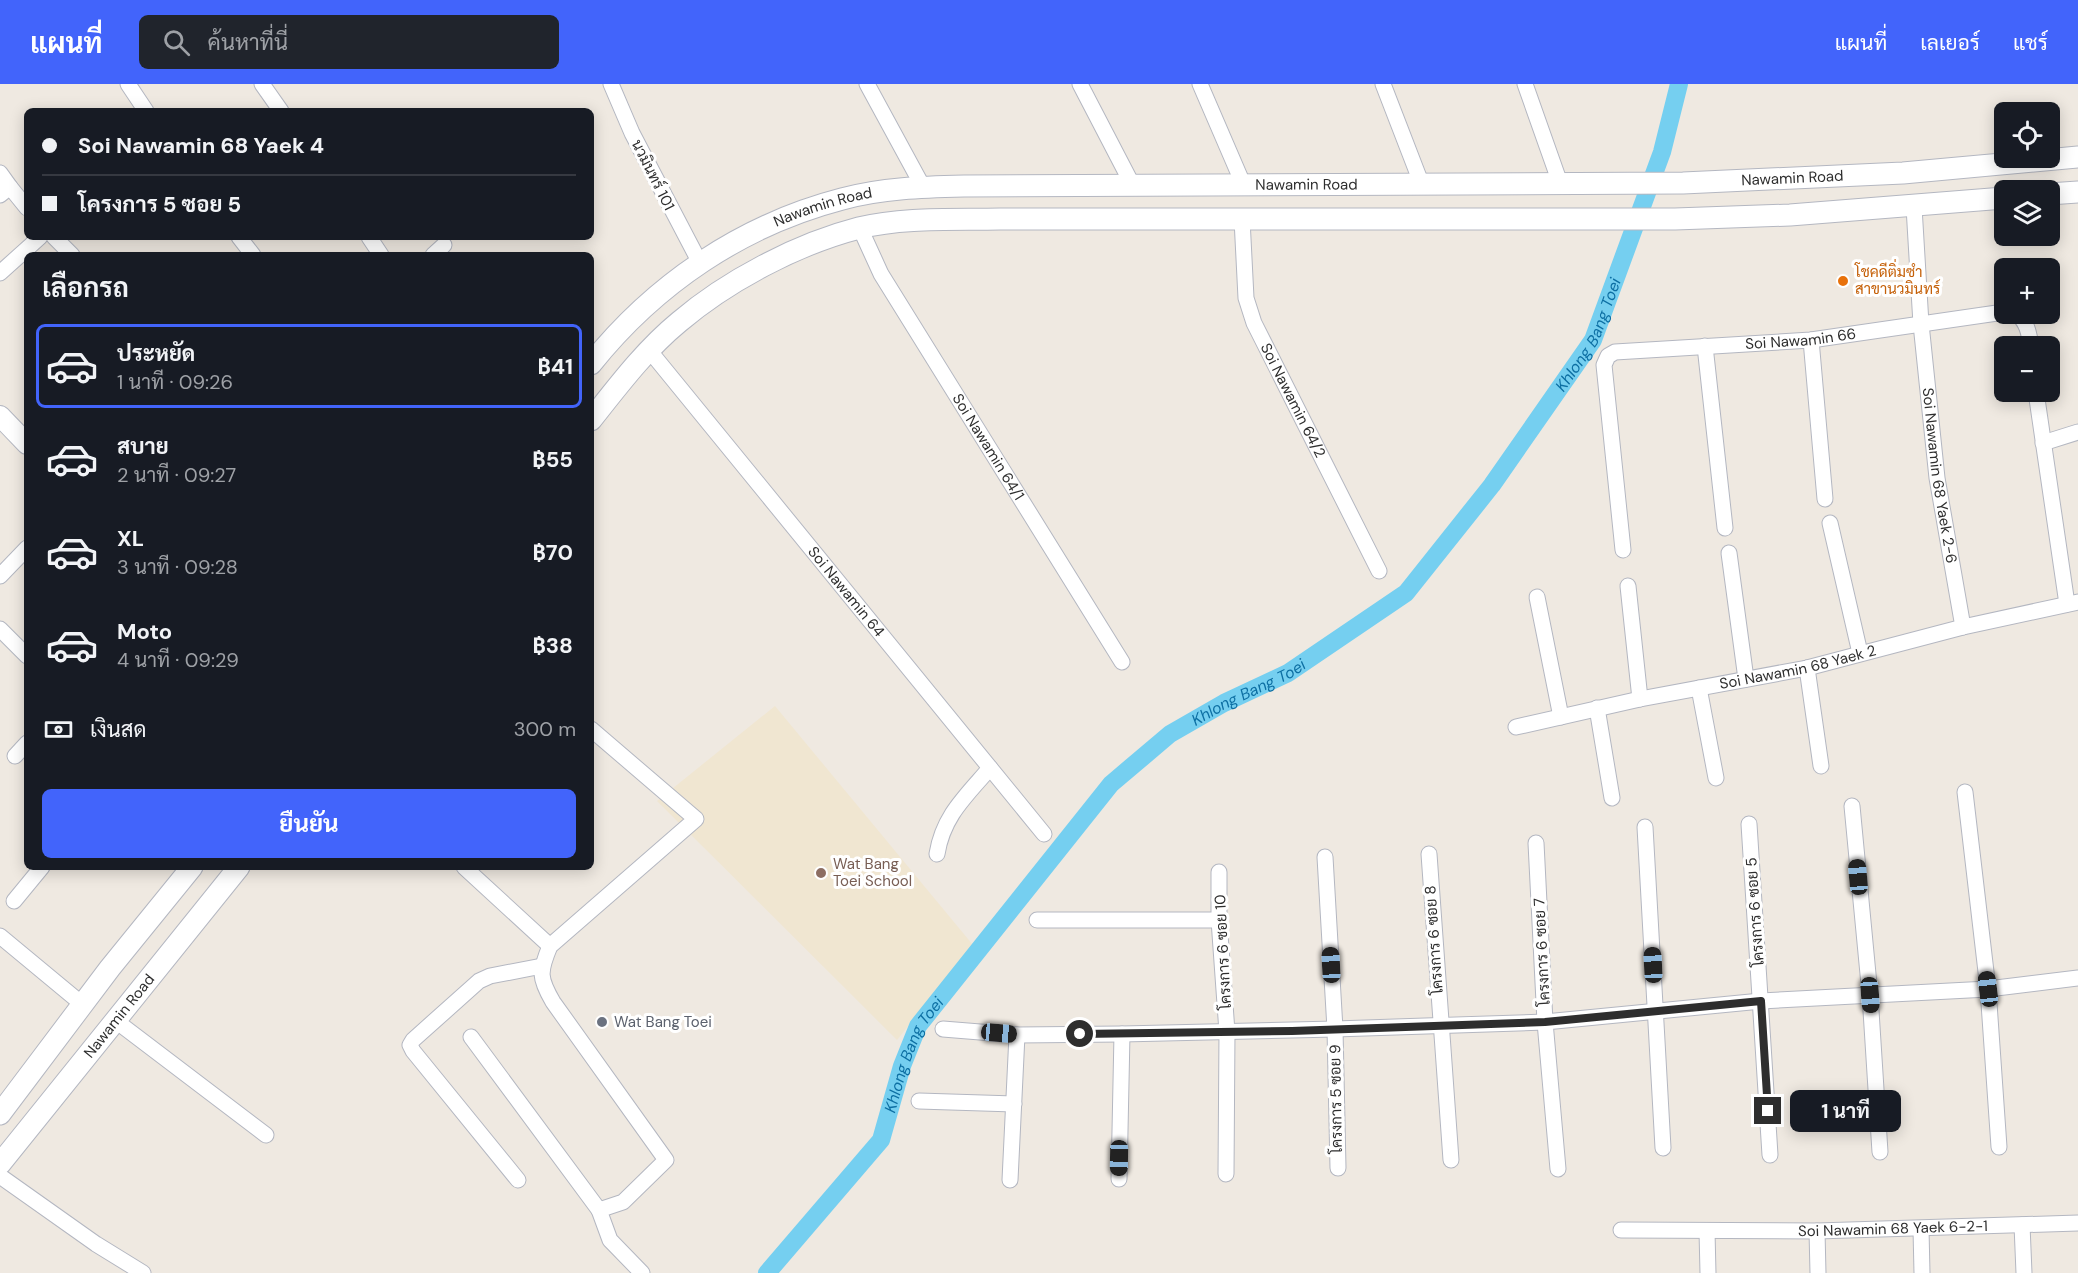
<!DOCTYPE html>
<html lang="th">
<meta charset="utf-8">
<style>
body{margin:0;font-family:"DM Sans",Sarabun,sans-serif;background:#20242c;color:#f1f3f6;height:100vh;display:flex;flex-direction:column;font-size:22px;white-space:nowrap}
*{box-sizing:border-box;margin:0}
p{font-size:20px;color:#9ea1a6}
.icon{flex:none;width:33px;height:33px;fill:none;stroke:currentColor;stroke-width:2;stroke-linecap:round;stroke-linejoin:round}
.map{position:relative;flex:1;overflow:hidden}
.panel{position:absolute;left:24px;top:168px;width:570px;height:618px;display:flex;flex-direction:column;background:#171b24;border-radius:9px;box-shadow:0 3px 15px #0003}
.panel>*{flex:none}
.hud{position:absolute;left:24px;top:24px;width:570px;height:132px;border-radius:9px;box-shadow:0 3px 15px #0003;display:grid;align-content:center;height:132px;padding:0 18px;background:#171b24}
.controls{position:absolute;left:1994px;top:18px;display:grid;gap:12px}
.controls a{display:grid;place-items:center;width:66px;height:66px;border-radius:9px;background:#171b24;box-shadow:0 3px 15px #0003;font-size:30px}
.end{position:absolute;width:27px;height:27px;margin:-14px;border:8px solid #2e2e2e;background:#fff;box-shadow:0 0 0 3px #fff}
.from{border-radius:50%}
.bubble{position:absolute;height:42px;border-radius:9px;background:#171b24;box-shadow:0 3px 15px #0003;font-size:20px;font-weight:700;line-height:42px;text-align:center}
.car{position:absolute;width:18px;height:36px;margin:-18px -9px;border-radius:8px;box-shadow:0 0 4px 2px #0007;background:linear-gradient(#222 24%,#8ab4d8 0 40%,#222 0 76%,#8ab4d8 0 86%,#222 0)}
.hud b{display:flex;align-items:center;gap:21px;height:57px;font-size:22px}
.hud b+b{border-top:2px solid #363941}
.hud i{width:15px;height:15px;background:#f1f3f6}
ul{padding:0;list-style:none}
li{display:flex;align-items:center;gap:18px;height:84px;margin:0 12px 9px;padding:0 6px;border:3px solid transparent;border-radius:9px}
li div{flex:1}
li b{display:block;font-size:22px}
li em{font-style:normal;font-weight:700}
li.selected{border-color:#4264fb}
li>.icon{width:54px;height:54px;stroke-width:1.5}
h2{padding:0 18px;font-size:27px;line-height:72px}
.pay{display:flex;align-items:center;gap:15px;height:66px;padding:0 18px;font-size:22px}
.pay p{margin-inline-start:auto}
.primary-button{display:flex;gap:12px;margin-top:auto;padding:12px 18px}
.primary-button a{flex:1;height:69px;border-radius:9px;background:#4264fb;color:#fff;font-size:24px;font-weight:700;line-height:69px;text-align:center}
header{display:flex;align-items:center;gap:36px;box-sizing:border-box;height:84px;padding:0 30px;background:#4264fb;color:#fff}
header strong{font-size:28px}
nav{display:flex;gap:33px;margin-inline-start:auto;font-size:21px}
.search{width:420px;height:54px;background:#20242c;display:flex;align-items:center;gap:15px;box-sizing:border-box;padding:0 21px;border-radius:9px;color:#9ea1a6;font-size:22px}
.map>svg:first-child{display:block}
.education{fill:#f0e6d1}
.lines{fill:none;stroke-linecap:round;stroke-linejoin:round}
.canal{stroke:#75cff0;stroke-width:18}
.minor-casing{stroke:#b4b7c1;stroke-width:17}
.tertiary-casing{stroke:#b4b7c1;stroke-width:22}
.secondary-casing{stroke:#b4b7c1;stroke-width:23}
.minor{stroke:#fff;stroke-width:15}
.tertiary{stroke:#fff;stroke-width:20}
.secondary{stroke:#fff;stroke-width:21}
.route{stroke:#2e2e2e;stroke-width:8}
.food-dot{fill:#e8710a;stroke:#fff;stroke-width:2}
.education-dot{fill:#8d6e63;stroke:#fff;stroke-width:2}
.worship-dot{fill:#6b7280;stroke:#fff;stroke-width:2}
.labels{text-anchor:middle;dominant-baseline:central;stroke-width:6;stroke-linejoin:round;paint-order:stroke}
.street-label{font-size:15px;fill:#2e2e2e;stroke:#fff}
.food-label{font-size:15px;fill:#c56008;stroke:#fff;text-anchor:start}
.education-label{font-size:15px;fill:#785e54;stroke:#fff;text-anchor:start}
.worship-label{font-size:15px;fill:#5b616d;stroke:#fff;text-anchor:start}
.water-label{font-size:16px;font-style:italic;fill:#0d6fa3;stroke:#fff}
</style>
<header>
<strong>แผนที่</strong>
<div class="search"><svg class="icon" aria-label="search" viewBox="0 0 24 24"><circle cx="10" cy="10" r="6"/><path d="M15 15l6 6"/></svg>ค้นหาที่นี่</div>
<nav><a>แผนที่</a><a>เลเยอร์</a><a>แชร์</a></nav>
</header>
<div class="map">
<svg width="2078" height="1189" viewBox="0 0 2078 1189">
<rect width="100%" height="100%" fill="#efe9e1"/>
<polygon class="education" points="775,622 973,861 897,956 657,717"/>
<g class="lines">
<path class="canal" id="s1" d="M767,1189l114,-133 21,-74 16,-40 193,-242 59,-50 54,-31 64,-30 118,-80 86,-108 101,-145 69,-188 17,-68"/>
<defs>
<g id="minor">
<polyline points="128,0 146,27"/>
<polyline points="262,0 281,27"/>
<polyline points="611,0 632,49 700,179"/>
<polyline points="867,0 923,103"/>
<polyline points="1080,0 1133,102"/>
<polyline points="1200,0 1244,102"/>
<polyline points="1383,0 1422,101"/>
<polyline points="1525,0 1560,99"/>
<polyline points="0,89 10,103"/>
<polyline points="0,111 10,103 27,124"/>
<path id="s2" d="M1914,123l7,117 16,154 26,149"/>
<path id="s3" d="M1242,135l4,79 8,25 125,248"/>
<path id="s4" d="M860,144l21,46 241,388"/>
<polyline points="54,153 72,171"/>
<polyline points="239,153 253,171"/>
<polyline points="369,153 381,171"/>
<polyline points="433,171 444,161"/>
<polyline points="0,189 40,153"/>
<path d="M2017,230c10,8 12,19 14,32"/>
<polyline points="1811,256 1825,415"/>
<polyline points="1705,262 1725,444"/>
<path id="s5" d="M649,266l395,484"/>
<polyline points="2036,308 2067,520"/>
<polyline points="2043,359 2078,348"/>
<polyline points="1830,439 1860,569"/>
<path id="s6" d="M1623,466l-19,-185 4,-9 7,-4 196,-12 193,-28"/>
<polyline points="1729,469 1746,595"/>
<polyline points="0,492 27,464"/>
<polyline points="1628,502 1640,615"/>
<polyline points="1537,513 1561,633"/>
<polyline points="0,545 27,572"/>
<polyline points="1807,584 1821,682"/>
<polyline points="1699,604 1716,694"/>
<polyline points="1597,624 1612,714"/>
<path id="s7" d="M1516,643l124,-28 167,-31 156,-41 115,-25"/>
<polyline points="15,672 27,659"/>
<polyline points="1965,708 1988,905 1999,1063"/>
<polyline points="1852,722 1870,911 1880,1068"/>
<polyline points="1749,740 1770,1071"/>
<polyline points="1645,743 1663,1064"/>
<polyline points="1536,759 1545,938 1558,1085"/>
<path d="M937,770c6,-38 29,-58 53,-86"/>
<polyline points="1429,770 1451,1076"/>
<polyline points="1325,773 1335,945 1338,1084"/>
<polyline points="464,783 550,862"/>
<polyline points="1219,788 1219,836 1227,948 1226,1090"/>
<polyline points="14,817 42,783"/>
<polyline points="1037,836 1219,836"/>
<polyline points="0,852 82,920"/>
<polyline points="116,937 266,1051"/>
<polyline points="943,945 1017,951 1122,950 1335,945 1545,938 1761,917 1988,905 2078,894"/>
<path d="M471,953l128,173 24,-8 43,-42 -113,-158c-14,-24 -14,-30 -3,-56l146,-127 -105,-90"/>
<polyline points="919,1017 1014,1020"/>
<polyline points="0,1092 96,1160 143,1189"/>
<polyline points="1119,1095 1122,950"/>
<polyline points="518,1096 413,967 410,961 413,956 479,897 490,892 542,882"/>
<polyline points="1010,1096 1017,951"/>
<polyline points="599,1126 610,1156 642,1189"/>
<polyline points="2022,1141 2024,1189"/>
<polyline points="1921,1145 1922,1189"/>
<path id="s8" d="M1621,1146l196,1 261,-8"/>
<polyline points="1707,1147 1708,1189"/>
<polyline points="1817,1147 1818,1189"/>
</g>
<polyline id="tertiary" points="0,332 27,360"/>
<g id="secondary">
<polyline points="2049,110 2078,108"/>
<path id="s9" d="M591,280c64,-80 151,-139 251,-165 40,-11 81,-12 122,-13l719,-3 220,-10 175,-16"/>
<path d="M591,336c27,-34 54,-70 88,-98 48,-41 118,-78 180,-94 45,-11 95,-8 141,-9h675l115,-4 214,-17"/>
<polyline points="0,1030 110,884 192,783"/>
<path id="s10" d="M0,1080l239,-297"/>
</g>
</defs>
<use href="#minor" class="minor-casing"/>
<use href="#tertiary" class="tertiary-casing"/>
<use href="#secondary" class="secondary-casing"/>
<use href="#minor" class="minor"/>
<use href="#tertiary" class="tertiary"/>
<use href="#secondary" class="secondary"/>
</g>
<g class="lines">
<polyline class="route" points="1080,950 1292,947 1545,938 1761,917 1768,1027"/>
</g>
<circle class="food-dot" cx="1843" cy="197" r="6"/>
<circle class="education-dot" cx="821" cy="789" r="6"/>
<circle class="worship-dot" cx="602" cy="938" r="6"/>
<g class="labels">
<g class="street-label">
<text transform="translate(653 91) rotate(63)">นวมินทร์ 101</text>
<text stroke="none"><textPath href="#s9" startOffset="1257">Nawamin Road</textPath></text>
<text stroke="none"><textPath href="#s9" startOffset="771">Nawamin Road</textPath></text>
<text stroke="none"><textPath href="#s9" startOffset="285">Nawamin Road</textPath></text>
<text stroke="none"><textPath href="#s6" startOffset="390">Soi Nawamin 66</textPath></text>
<text stroke="none"><textPath href="#s3" startOffset="192">Soi Nawamin 64/2</textPath></text>
<text stroke="none"><textPath href="#s4" startOffset="254">Soi Nawamin 64/1</textPath></text>
<text stroke="none"><textPath href="#s2" startOffset="270">Soi Nawamin 68 Yaek 2-6</textPath></text>
<text stroke="none"><textPath href="#s5" startOffset="312">Soi Nawamin 64</textPath></text>
<text stroke="none"><textPath href="#s7" startOffset="288">Soi Nawamin 68 Yaek 2</textPath></text>
<text transform="translate(1755 828) rotate(-94)">โครงการ 6 ซอย 5</text>
<text transform="translate(1434 856) rotate(-94)">โครงการ 6 ซอย 8</text>
<text transform="translate(1223 868) rotate(-93)">โครงการ 6 ซอย 10</text>
<text transform="translate(1542 868) rotate(-93)">โครงการ 6 ซอย 7</text>
<text stroke="none"><textPath href="#s10" startOffset="190">Nawamin Road</textPath></text>
<text transform="translate(1336 1015) rotate(-91)">โครงการ 5 ซอย 9</text>
<text stroke="none"><textPath href="#s8" startOffset="272">Soi Nawamin 68 Yaek 6-2-1</textPath></text>
</g>
<g class="food-label">
<text x="1855" y="188">โชคดีติ่มซำ<tspan x="1855" dy="17">สาขานวมินทร์</tspan></text>
</g>
<g class="education-label">
<text x="833" y="780">Wat Bang<tspan x="833" dy="17">Toei School</tspan></text>
</g>
<g class="worship-label">
<text x="614" y="938">Wat Bang Toei</text>
</g>
<g class="water-label">
<text stroke="none"><textPath href="#s1" startOffset="1275">Khlong Bang Toei</textPath></text>
<text stroke="none"><textPath href="#s1" startOffset="771">Khlong Bang Toei</textPath></text>
<text stroke="none"><textPath href="#s1" startOffset="267">Khlong Bang Toei</textPath></text>
</g>
</g>
</svg>
<div class="controls">
<a><svg class="icon" aria-label="locate" viewBox="0 0 24 24"><circle cx="12" cy="12" r="6"/><path d="M12 2v4M12 18v4M2 12h4M18 12h4"/></svg></a>
<a><svg class="icon" aria-label="layers" viewBox="0 0 24 24"><path d="M12 4l9 5-9 5-9-5zM3 14l9 5 9-5"/></svg></a>
<a>+</a>
<a>−</a>
</div>
<i class="end from" style="left:1080px;top:950px"></i>
<i class="end" style="left:1768px;top:1027px"></i>
<div class="bubble" style="left:1790px;top:1006px;width:111px">1 นาที</div>
<i class="car" style="left:1858px;top:793px;rotate:355deg"></i>
<i class="car" style="left:1331px;top:881px;rotate:357deg"></i>
<i class="car" style="left:1653px;top:881px;rotate:357deg"></i>
<i class="car" style="left:1988px;top:905px;rotate:353deg"></i>
<i class="car" style="left:1870px;top:911px;rotate:176deg"></i>
<i class="car" style="left:999px;top:949px;rotate:95deg"></i>
<i class="car" style="left:1119px;top:1074px;rotate:181deg"></i>
<div class="hud">
<b><i class="from"></i>Soi Nawamin 68 Yaek 4</b>
<b><i></i>โครงการ 5 ซอย 5</b>
</div>
<section class="panel">
<h2>เลือกรถ</h2>
<ul>
<li class="selected"><svg class="icon" aria-label="car" viewBox="0 0 24 24"><path d="M5 17H2v-5l4-1 3-4h7l3 4 3 1v5h-3M9 17h6M6 11h13"/><circle cx="7" cy="17" r="2"/><circle cx="17" cy="17" r="2"/></svg><div><b>ประหยัด</b><p>1 นาที · 09:26</p></div><em>฿41</em></li>
<li><svg class="icon" aria-label="car" viewBox="0 0 24 24"><path d="M5 17H2v-5l4-1 3-4h7l3 4 3 1v5h-3M9 17h6M6 11h13"/><circle cx="7" cy="17" r="2"/><circle cx="17" cy="17" r="2"/></svg><div><b>สบาย</b><p>2 นาที · 09:27</p></div><em>฿55</em></li>
<li><svg class="icon" aria-label="car" viewBox="0 0 24 24"><path d="M5 17H2v-5l4-1 3-4h7l3 4 3 1v5h-3M9 17h6M6 11h13"/><circle cx="7" cy="17" r="2"/><circle cx="17" cy="17" r="2"/></svg><div><b>XL</b><p>3 นาที · 09:28</p></div><em>฿70</em></li>
<li><svg class="icon" aria-label="car" viewBox="0 0 24 24"><path d="M5 17H2v-5l4-1 3-4h7l3 4 3 1v5h-3M9 17h6M6 11h13"/><circle cx="7" cy="17" r="2"/><circle cx="17" cy="17" r="2"/></svg><div><b>Moto</b><p>4 นาที · 09:29</p></div><em>฿38</em></li>
</ul>
<div class="pay"><svg class="icon" aria-label="cash" viewBox="0 0 24 24"><path d="M3 7h18v10H3z"/><circle cx="12" cy="12" r="2"/></svg>เงินสด<p>300 m</p></div>
<div class="primary-button"><a>ยืนยัน</a></div>
</section>
</div>
